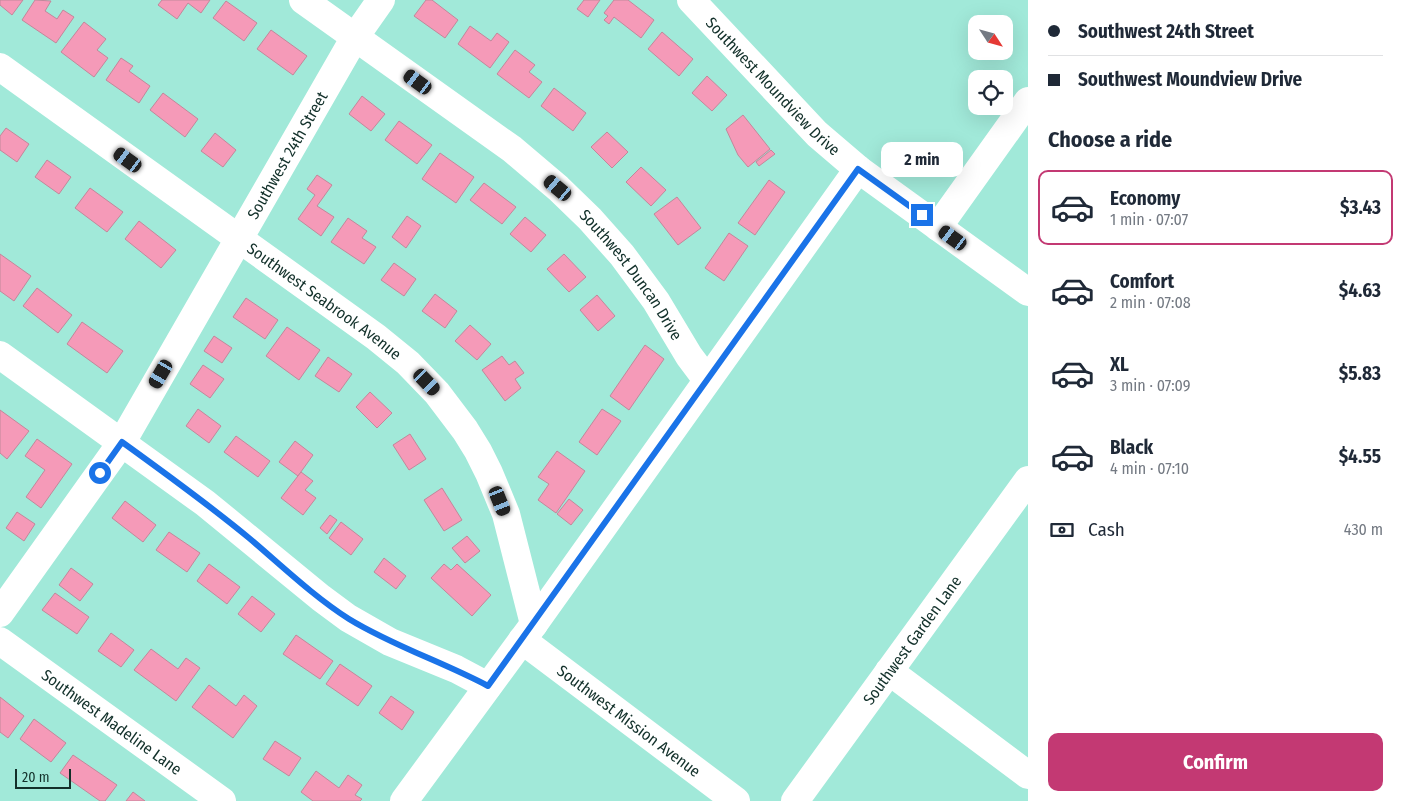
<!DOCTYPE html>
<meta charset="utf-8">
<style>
body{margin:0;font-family:"Fira Sans Condensed",sans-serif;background:#f6f6f7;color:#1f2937;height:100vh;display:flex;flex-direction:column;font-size:19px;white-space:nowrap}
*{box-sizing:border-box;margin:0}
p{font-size:16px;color:#747a83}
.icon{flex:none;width:28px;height:28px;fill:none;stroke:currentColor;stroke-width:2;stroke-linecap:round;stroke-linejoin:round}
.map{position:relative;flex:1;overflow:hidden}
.details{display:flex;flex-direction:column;background:#fff;width:375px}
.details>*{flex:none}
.hud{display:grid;align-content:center;height:110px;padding:0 20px;background:#fff}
.needle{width:32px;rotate:126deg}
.buttons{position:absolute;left:968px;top:15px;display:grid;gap:10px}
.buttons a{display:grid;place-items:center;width:45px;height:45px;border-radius:10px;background:#fff;box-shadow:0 5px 20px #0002;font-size:25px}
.scale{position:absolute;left:15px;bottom:12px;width:56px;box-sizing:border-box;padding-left:5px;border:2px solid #12302a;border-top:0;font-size:14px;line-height:18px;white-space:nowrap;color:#12302a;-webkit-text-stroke:4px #a1e9d9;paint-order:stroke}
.end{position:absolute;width:22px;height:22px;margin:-11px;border:6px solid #1a73e8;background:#fff;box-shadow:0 0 0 2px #fff}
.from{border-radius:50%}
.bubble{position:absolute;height:35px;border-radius:10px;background:#fff;box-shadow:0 5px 20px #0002;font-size:16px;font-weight:700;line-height:35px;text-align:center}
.car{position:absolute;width:15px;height:30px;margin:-15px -8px;border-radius:6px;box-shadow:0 0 4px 1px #0007;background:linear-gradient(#222 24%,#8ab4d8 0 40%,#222 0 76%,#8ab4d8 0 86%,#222 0)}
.hud b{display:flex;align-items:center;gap:18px;height:48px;font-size:19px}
.hud b+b{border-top:1px solid #e0e1e3}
.hud i{width:12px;height:12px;background:#1f2937}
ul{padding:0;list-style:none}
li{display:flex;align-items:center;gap:15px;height:75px;margin:0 10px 8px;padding:0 10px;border:2px solid transparent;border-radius:10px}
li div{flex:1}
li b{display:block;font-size:19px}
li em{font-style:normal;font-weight:700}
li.current{border-color:#c33973}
li>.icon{width:45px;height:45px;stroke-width:1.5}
h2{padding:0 20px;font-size:22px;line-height:60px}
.pay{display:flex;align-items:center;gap:12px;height:55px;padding:0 20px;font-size:19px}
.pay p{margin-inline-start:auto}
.cta{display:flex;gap:10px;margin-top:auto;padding:10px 20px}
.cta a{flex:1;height:58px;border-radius:10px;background:#c33973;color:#fff;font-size:20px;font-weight:700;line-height:58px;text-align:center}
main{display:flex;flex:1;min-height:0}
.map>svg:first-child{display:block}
.building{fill:#f59ab8;stroke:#c2879a}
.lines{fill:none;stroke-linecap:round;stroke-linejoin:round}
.minor{stroke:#fff;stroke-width:28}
.route{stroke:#1a73e8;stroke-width:6}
.labels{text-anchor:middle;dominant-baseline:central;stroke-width:4.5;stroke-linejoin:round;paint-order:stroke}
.street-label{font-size:16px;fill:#12302a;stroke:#a1e9d9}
</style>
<main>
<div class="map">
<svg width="1028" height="801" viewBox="0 0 1028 801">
<rect width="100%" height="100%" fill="#a1e9d9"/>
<g class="building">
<polygon points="0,0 23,0 12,15 0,5"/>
<polygon points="35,0 51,1 45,11 57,19 63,10 74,17 56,43 22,20"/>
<polygon points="162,0 210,0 201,13 188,3 177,19 158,5"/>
<polygon points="426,0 432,0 458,20 445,38 414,16"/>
<polygon points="584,0 600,0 588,17 577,9"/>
<polygon points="614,0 628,0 654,20 641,38 614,17 609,24 604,20 608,16 604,13"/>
<polygon points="226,1 257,23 244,41 213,18"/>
<polygon points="84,22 106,39 97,50 108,58 94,77 61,52"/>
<polygon points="470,26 491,41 497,33 509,42 490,68 458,44"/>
<polygon points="271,30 307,56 293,75 257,49"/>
<polygon points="662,32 693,59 679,76 648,49"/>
<polygon points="515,50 535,65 529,72 542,82 529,98 497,74"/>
<polygon points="121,58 133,66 129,71 150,86 139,103 106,80"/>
<polygon points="707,76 727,95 712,111 692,93"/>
<polygon points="554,88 586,113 573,131 541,106"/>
<polygon points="163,93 198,119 185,137 150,110"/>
<polygon points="362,96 385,114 371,131 349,114"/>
<polygon points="743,115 770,149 748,167 738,155 726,129"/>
<polygon points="399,121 432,145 417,164 385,140"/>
<polygon points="6,128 29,144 17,162 0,150 0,136"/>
<polygon points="607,132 628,152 612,168 591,147"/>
<polygon points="215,133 236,150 223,167 201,151"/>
<polygon points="771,150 775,154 759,166 756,162"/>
<polygon points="440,153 474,177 456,203 422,179"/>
<polygon points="47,160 71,177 59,194 35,177"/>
<polygon points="641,167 666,190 651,206 626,182"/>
<polygon points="317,175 332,185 317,206 334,217 321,236 298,219 315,195 307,189"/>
<polygon points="769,180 785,192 755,235 738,223"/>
<polygon points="484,183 516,207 502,224 470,200"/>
<polygon points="90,188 123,212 107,232 75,208"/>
<polygon points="677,197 701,228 678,245 654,214"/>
<polygon points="407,216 421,226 406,248 392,237"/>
<polygon points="525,217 546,235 531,252 510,234"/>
<polygon points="348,218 367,231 362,238 376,247 364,264 331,242"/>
<polygon points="139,221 176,250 161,268 125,239"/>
<polygon points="729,233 748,246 724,281 705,268"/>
<polygon points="0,254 31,276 14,301 0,291"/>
<polygon points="564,254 586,277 569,292 547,269"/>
<polygon points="394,263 416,279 404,296 381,280"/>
<polygon points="37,288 72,315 58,333 23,306"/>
<polygon points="435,294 457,311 445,328 422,311"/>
<polygon points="597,295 615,316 598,331 580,310"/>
<polygon points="246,298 278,320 265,339 233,317"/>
<polygon points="82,322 123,351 107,373 67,344"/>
<polygon points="470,325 491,344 477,360 455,341"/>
<polygon points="287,327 320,350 299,380 266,356"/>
<polygon points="214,336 232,348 222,363 204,351"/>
<polygon points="645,345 664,359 629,410 610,396"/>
<polygon points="502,356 509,365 515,361 524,373 515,379 521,388 505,401 482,370"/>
<polygon points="328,357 352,374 339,392 315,376"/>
<polygon points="203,365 224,379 210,398 190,384"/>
<polygon points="370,392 392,413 377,428 356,407"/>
<polygon points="198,409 221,426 209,443 186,426"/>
<polygon points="602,409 621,421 597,455 579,442"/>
<polygon points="0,410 29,431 7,459 0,453"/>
<polygon points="410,434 426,459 409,470 393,445"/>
<polygon points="236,436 270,461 258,477 224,452"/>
<polygon points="37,439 72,464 41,508 26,497 45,470 25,456"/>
<polygon points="295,441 313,455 298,476 279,462"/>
<polygon points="557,451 585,471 556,513 538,500 549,484 538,477"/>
<polygon points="301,472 313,481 305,490 316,498 303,515 281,498"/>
<polygon points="442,488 462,520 444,531 424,500"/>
<polygon points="569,499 583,510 571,525 557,514"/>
<polygon points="125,501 156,525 143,542 112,518"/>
<polygon points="17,512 35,524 24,541 6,528"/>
<polygon points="330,515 337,520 327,534 320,528"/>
<polygon points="341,522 363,539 351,555 329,538"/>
<polygon points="169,532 200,553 187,572 156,550"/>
<polygon points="467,536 480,551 465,563 452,548"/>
<polygon points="384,558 406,576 396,589 374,572"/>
<polygon points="209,564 240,587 227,604 197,581"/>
<polygon points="444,564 451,570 457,564 491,595 472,616 431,578"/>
<polygon points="71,568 93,584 80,601 59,585"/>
<polygon points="55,593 89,617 77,634 42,610"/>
<polygon points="252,596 275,614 261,632 238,614"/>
<polygon points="111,633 134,650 121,667 98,651"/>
<polygon points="296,635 333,661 320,679 283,654"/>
<polygon points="151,649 178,669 186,658 200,668 176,701 134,670"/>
<polygon points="340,664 372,686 358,706 326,684"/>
<polygon points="209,685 236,706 244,695 257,706 233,738 192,707"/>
<polygon points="391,696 414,712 402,730 379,713"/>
<polygon points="0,697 24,716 8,738 0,732"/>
<polygon points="34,719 66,743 51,762 20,739"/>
<polygon points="275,741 301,758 289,776 263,759"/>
<polygon points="73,755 117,785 105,801 100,801 60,773"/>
<polygon points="316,771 339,788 348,775 362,785 355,795 362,799 360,801 313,801 301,792"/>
<polygon points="133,792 145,801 126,801"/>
</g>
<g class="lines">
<g class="minor">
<path id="s1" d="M303,0l209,149 46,39 32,31 32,36 34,46 33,55 18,24"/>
<path id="s2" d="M691,0l126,134 41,35 170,123"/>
<path id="s3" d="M0,67l376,270 32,26 29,30 28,37 13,21 11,22 17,41 28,110"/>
<polyline points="938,227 1028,101"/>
<polyline points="0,355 205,503 321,598 348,618 390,642 456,669 488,686"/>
<path id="s4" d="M0,613l122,-171 233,-405 26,-37"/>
<path id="s5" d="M522,640l214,161"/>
<path id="s6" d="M0,641l222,160"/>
<polyline points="889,671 1028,775"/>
<polyline points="404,801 534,624 858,169"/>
<path id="s7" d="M795,801l233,-321"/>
</g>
</g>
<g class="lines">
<path class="route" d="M100,473l22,-31c43,31 86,62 127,96 32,27 64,58 100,81 44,27 94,43 139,67l370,-517 64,46"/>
</g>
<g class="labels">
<g class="street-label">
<text stroke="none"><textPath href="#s2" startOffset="119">Southwest Moundview Drive</textPath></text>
<text stroke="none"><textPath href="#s4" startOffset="541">Southwest 24th Street</textPath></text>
<text stroke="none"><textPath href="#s1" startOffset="431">Southwest Duncan Drive</textPath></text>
<text stroke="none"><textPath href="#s3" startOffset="400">Southwest Seabrook Avenue</textPath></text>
<text stroke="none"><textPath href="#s7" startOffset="199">Southwest Garden Lane</textPath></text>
<text stroke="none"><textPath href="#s5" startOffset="134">Southwest Mission Avenue</textPath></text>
<text stroke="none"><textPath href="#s6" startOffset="138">Southwest Madeline Lane</textPath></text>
</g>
</g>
</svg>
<div class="buttons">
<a><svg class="needle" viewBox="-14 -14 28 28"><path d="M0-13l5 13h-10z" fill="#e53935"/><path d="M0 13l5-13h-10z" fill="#747a83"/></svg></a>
<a><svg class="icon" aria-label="locate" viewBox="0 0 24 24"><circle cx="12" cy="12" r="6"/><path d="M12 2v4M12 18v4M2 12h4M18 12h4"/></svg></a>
</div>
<div class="scale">20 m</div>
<i class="end from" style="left:100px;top:473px"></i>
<i class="end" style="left:922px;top:215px"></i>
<div class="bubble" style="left:881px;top:142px;width:82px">2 min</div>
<i class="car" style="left:418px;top:82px;rotate:306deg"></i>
<i class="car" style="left:128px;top:160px;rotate:306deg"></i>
<i class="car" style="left:558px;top:188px;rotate:310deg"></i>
<i class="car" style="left:953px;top:238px;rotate:306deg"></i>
<i class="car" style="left:161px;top:374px;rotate:210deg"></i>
<i class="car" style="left:427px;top:382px;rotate:136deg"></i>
<i class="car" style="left:500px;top:501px;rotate:158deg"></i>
</div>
<section class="details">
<div class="hud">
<b><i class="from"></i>Southwest 24th Street</b>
<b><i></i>Southwest Moundview Drive</b>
</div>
<h2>Choose a ride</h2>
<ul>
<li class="current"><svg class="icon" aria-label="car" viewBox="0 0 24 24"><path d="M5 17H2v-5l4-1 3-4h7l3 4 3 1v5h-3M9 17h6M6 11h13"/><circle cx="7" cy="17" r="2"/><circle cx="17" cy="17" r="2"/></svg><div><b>Economy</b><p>1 min · 07:07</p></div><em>$3.43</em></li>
<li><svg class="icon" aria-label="car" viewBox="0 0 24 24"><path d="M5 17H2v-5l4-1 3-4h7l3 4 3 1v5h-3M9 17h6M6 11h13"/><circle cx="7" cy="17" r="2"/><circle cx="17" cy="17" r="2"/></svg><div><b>Comfort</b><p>2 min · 07:08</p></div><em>$4.63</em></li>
<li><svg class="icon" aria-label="car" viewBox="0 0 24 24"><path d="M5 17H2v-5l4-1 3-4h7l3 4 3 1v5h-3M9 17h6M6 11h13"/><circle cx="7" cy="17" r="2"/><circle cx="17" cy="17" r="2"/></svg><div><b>XL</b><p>3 min · 07:09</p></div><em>$5.83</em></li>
<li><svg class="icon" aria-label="car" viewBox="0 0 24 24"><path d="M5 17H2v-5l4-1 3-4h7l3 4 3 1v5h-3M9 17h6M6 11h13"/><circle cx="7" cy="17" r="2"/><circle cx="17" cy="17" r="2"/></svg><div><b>Black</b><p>4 min · 07:10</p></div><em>$4.55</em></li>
</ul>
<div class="pay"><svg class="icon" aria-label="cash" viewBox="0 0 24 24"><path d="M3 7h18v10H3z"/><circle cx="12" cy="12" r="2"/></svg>Cash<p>430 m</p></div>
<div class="cta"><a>Confirm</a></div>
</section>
</main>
